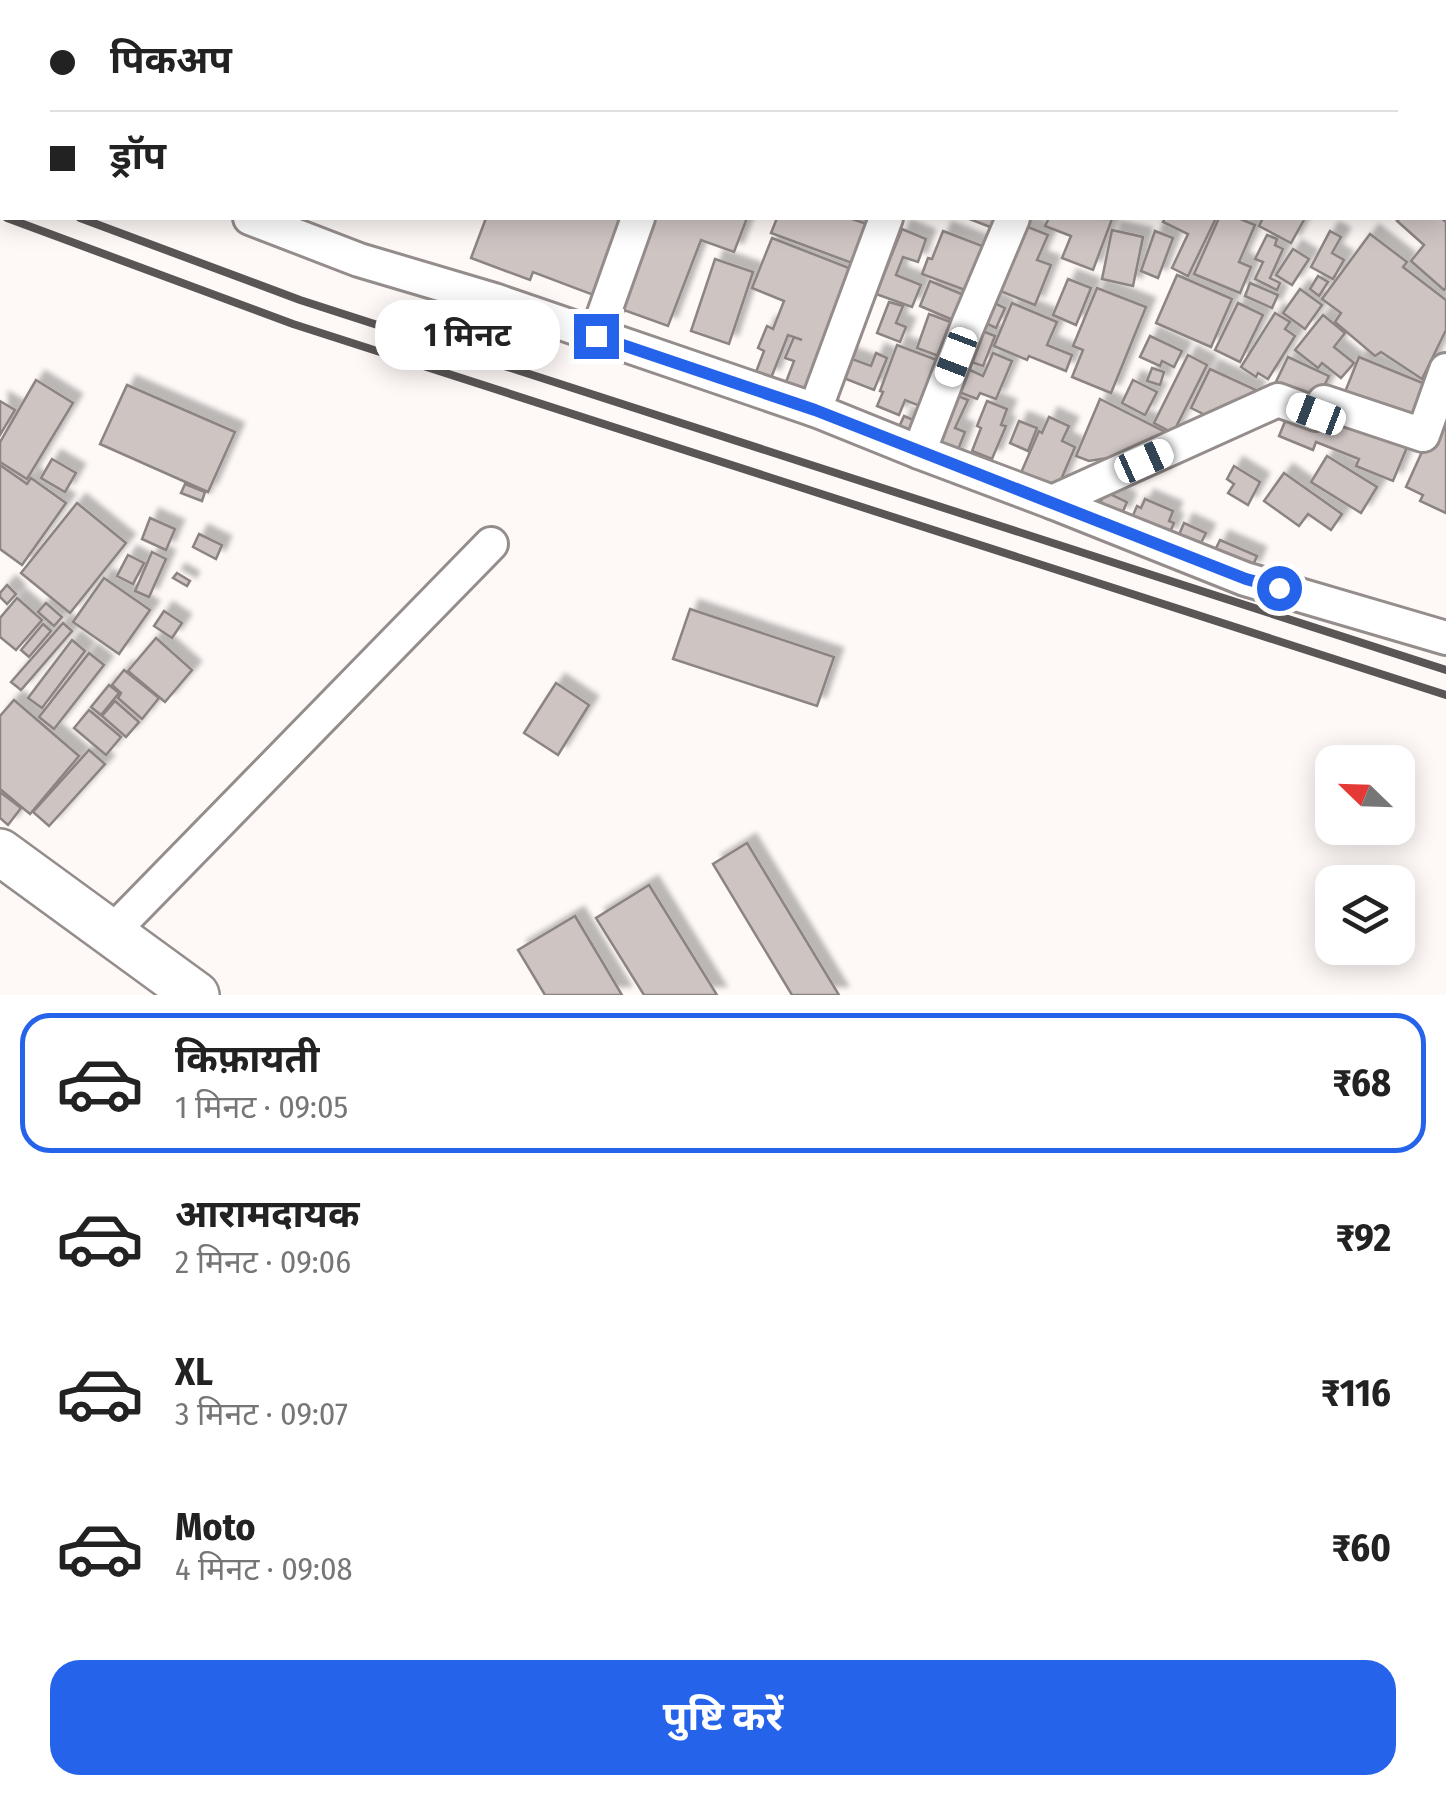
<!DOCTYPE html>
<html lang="hi">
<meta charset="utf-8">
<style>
body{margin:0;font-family:"Fira Sans Condensed","Noto Sans Devanagari",sans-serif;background:#f2f2f2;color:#222;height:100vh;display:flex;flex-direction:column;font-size:38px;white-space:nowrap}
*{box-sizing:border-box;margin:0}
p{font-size:32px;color:#767676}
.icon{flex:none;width:55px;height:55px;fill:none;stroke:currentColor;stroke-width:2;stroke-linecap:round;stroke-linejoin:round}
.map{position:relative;height:995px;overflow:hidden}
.sheet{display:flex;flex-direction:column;background:#fff;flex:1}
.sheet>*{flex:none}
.banner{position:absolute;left:0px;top:0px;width:1448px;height:220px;box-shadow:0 5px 25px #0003;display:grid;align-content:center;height:220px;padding:0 50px;background:#fff}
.needle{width:65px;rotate:293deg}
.buttons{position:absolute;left:1315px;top:745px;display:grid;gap:20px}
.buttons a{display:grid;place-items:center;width:100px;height:100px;border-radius:20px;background:#fff;box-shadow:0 5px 25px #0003;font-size:50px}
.end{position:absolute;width:45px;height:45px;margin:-22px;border:12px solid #2563eb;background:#fff;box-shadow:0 0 0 5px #fff}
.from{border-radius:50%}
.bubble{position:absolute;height:70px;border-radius:30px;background:#fff;box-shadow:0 5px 25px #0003;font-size:32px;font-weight:700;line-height:70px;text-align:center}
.car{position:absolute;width:30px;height:60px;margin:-30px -15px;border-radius:12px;box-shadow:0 0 8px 2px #0007;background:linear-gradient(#fff 24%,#345 0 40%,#fff 0 76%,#345 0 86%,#fff 0)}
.banner b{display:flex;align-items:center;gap:35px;height:95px;font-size:38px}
.banner b+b{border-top:2px solid #e0e0e0}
.banner i{width:25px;height:25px;background:#222}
ul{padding:18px 0 0;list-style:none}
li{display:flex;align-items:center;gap:30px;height:140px;margin:0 20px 15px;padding:0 30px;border:5px solid transparent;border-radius:30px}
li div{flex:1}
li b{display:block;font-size:38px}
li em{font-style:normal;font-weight:700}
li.current{border-color:#2563eb}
li>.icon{width:90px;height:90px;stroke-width:1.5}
.action{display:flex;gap:20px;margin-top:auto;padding:20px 50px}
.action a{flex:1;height:115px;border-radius:30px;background:#2563eb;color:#fff;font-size:40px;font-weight:700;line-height:115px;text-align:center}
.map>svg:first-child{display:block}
.building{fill:#cec5c3;stroke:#8c8482;stroke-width:2.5;filter:url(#shadow)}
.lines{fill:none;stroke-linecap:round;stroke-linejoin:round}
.lane-casing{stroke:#958d8b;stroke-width:22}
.street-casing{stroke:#958d8b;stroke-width:38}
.secondary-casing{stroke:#958d8b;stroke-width:50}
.lane{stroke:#fff;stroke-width:18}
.street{stroke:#fff;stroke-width:32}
.secondary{stroke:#fff;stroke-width:45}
.rail{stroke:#5a5655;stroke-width:8}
.route{stroke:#2563eb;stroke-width:12}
</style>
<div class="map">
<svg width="1446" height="995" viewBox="0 0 1446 995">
<defs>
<filter id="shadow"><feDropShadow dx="9" dy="-9" stdDeviation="2.5" flood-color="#0004"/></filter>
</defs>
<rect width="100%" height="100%" fill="#fef9f7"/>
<g class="building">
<polygon points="54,0 140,0 139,2 53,2"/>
<polygon points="219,0 270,0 269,2 218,2"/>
<polygon points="572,0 702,0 701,2 571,2"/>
<polygon points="975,0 1029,0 1035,2 974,2"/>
<polygon points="486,218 625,218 596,296 533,272 530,280 471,258"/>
<polygon points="654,218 747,218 734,252 701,240 668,326 621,309"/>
<polygon points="777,218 849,218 867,224 852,263 771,233"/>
<polygon points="967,218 1010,218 998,230"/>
<polygon points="1049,218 1112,219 1093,270 1062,258 1071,236 1045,226"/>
<polygon points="1165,218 1216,218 1188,276 1172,268 1188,234 1163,222"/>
<polygon points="1219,218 1238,218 1255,225 1239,262 1251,267 1240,293 1194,274"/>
<polygon points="1263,218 1305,218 1291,243 1259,226"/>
<polygon points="1400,218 1441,218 1446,222 1446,288 1444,290 1411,261 1424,245 1397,221"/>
<polygon points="1013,221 1048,235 1037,260 1051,265 1035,305 988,286"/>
<polygon points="902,229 926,239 918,262 903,257 896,275 921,285 912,307 876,294"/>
<polygon points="1112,230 1143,237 1133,286 1102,279"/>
<polygon points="943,231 990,249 973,293 922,274 928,258 932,259"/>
<polygon points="1155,231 1173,238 1158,278 1141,271"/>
<polygon points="1330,231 1341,237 1332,253 1344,260 1333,279 1311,267"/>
<polygon points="1370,234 1407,262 1403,267 1446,300 1446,330 1422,379 1381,352 1375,356 1335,322 1341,313 1322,299"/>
<polygon points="1267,235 1277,239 1275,245 1283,249 1270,278 1280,283 1277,290 1255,279 1263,262 1255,259"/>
<polygon points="772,238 854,270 808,391 786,382 794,361 785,358 794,337 802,340 788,335 771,378 756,372 764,351 758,348 767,326 773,329 784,301 752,288"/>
<polygon points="1293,249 1309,259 1292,285 1276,275"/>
<polygon points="715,259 753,272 729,344 691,331"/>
<polygon points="1177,275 1232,299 1211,347 1156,323"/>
<polygon points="1318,276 1328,282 1319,296 1310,289"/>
<polygon points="1068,279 1091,288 1076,325 1053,315"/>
<polygon points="930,281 971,298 960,323 920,306"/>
<polygon points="1250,283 1278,295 1272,308 1245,296"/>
<polygon points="1097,288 1146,307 1111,393 1072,377 1083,350 1073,346"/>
<polygon points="1300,289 1322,305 1305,329 1283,313"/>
<polygon points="984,298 1005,308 996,328 975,318"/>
<polygon points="889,302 903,306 896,323 906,327 900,342 877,333"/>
<polygon points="1012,303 1057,322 1047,345 1072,355 1066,371 1029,356 1027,360 994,346"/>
<polygon points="1238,303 1263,315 1240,362 1215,350"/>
<polygon points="1275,313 1290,322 1285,329 1295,336 1268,379 1258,373 1256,377 1241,367"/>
<polygon points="929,314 956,324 944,358 917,348"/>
<polygon points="1323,315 1345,333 1334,347 1354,363 1341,378 1322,363 1318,368 1295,350"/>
<polygon points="970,326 995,336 983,366 965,360"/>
<polygon points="1150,336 1182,351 1174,367 1162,361 1160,366 1140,357"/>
<polygon points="897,345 950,365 933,411 905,400 899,415 877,406 883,392 880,391"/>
<polygon points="876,353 887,358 874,390 836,375 844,356 871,366"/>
<polygon points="993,353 1012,361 996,399 980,393 977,399 959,392 968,369 983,376"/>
<polygon points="1188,355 1207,365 1173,433 1154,423"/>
<polygon points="1288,357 1329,376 1312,410 1272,390"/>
<polygon points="1359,357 1430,386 1415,425 1343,397"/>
<polygon points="1152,368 1164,372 1160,385 1147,381"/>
<polygon points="1210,369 1256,390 1250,403 1224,424 1191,408"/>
<polygon points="36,380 73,403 27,479 0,462 0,442"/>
<polygon points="1133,380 1157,392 1145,415 1122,403"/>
<polygon points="127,385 235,432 208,492 100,444"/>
<polygon points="953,394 968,400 955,428 965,432 954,460 928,449"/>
<polygon points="1100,399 1171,435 1167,448 1089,461 1076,456"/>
<polygon points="0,401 15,410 0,435"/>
<polygon points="987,401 1007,409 1001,425 1006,426 992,459 972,451 981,428 977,426"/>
<polygon points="1291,407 1410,440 1393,481 1356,466 1359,459 1316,442 1313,450 1279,436"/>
<polygon points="1442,408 1446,409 1446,513 1420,501 1423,495 1406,487"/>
<polygon points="904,416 925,425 916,446 895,436"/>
<polygon points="1049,417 1069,426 1062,441 1075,447 1053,498 1017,482 1039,431 1042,433"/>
<polygon points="1019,421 1037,428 1028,451 1010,443"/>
<polygon points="1327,456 1377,487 1361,513 1311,482"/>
<polygon points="52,459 76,473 65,492 41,478"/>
<polygon points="0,465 27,484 31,478 66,503 22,565 0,549"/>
<polygon points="1234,466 1260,482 1248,505 1228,493 1234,484 1227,479"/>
<polygon points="1284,473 1342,514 1331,530 1308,514 1299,526 1264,501"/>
<polygon points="185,484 205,492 202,501 181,493"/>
<polygon points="1106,492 1127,502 1121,516 1099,505"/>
<polygon points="1145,499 1173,511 1169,521 1174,523 1168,537 1131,520 1137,506 1141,508"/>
<polygon points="77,503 126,543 70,613 21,573"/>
<polygon points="150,518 175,529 166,550 142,539"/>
<polygon points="1184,523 1206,533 1199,547 1178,537"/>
<polygon points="199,534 222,545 216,559 193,547"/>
<polygon points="1220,540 1257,556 1251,570 1213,554"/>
<polygon points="152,552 166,559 149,597 135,591"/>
<polygon points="128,555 144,563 133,584 117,576"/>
<polygon points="177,573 190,581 187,586 173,578"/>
<polygon points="104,578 150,610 119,654 73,622"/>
<polygon points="7,585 16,594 7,604 0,597 0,593"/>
<polygon points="17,598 42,620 16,650 0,637 0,618"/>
<polygon points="46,603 62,617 54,626 38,612"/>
<polygon points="690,609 834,657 817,706 673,659"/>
<polygon points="164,611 182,623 172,638 154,626"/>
<polygon points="63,623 72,631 21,690 11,682"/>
<polygon points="43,624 51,631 29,657 21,650"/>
<polygon points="156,638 192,670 165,702 128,671"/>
<polygon points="72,640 85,651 42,708 28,698"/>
<polygon points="89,653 104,665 54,729 39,717"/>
<polygon points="124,670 159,698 142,719 118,698 121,693 112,685"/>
<polygon points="556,683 589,705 558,755 524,733"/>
<polygon points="109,685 119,693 101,715 91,707"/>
<polygon points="14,700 79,756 30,814 0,789 0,716"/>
<polygon points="115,701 139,722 126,737 102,716"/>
<polygon points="89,710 121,737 106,755 74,728"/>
<polygon points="89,750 105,764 49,826 33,812"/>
<polygon points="0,792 21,808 8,825 0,818"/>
<polygon points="747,843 839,995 792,995 713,864"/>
<polygon points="649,885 717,995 644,995 596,918"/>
<polygon points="575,916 622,995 545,995 518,950"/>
</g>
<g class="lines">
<defs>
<g id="lane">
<polyline points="334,2 335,0"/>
<polyline points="0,21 2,22"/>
</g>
<g id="street">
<polyline points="760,0 766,2"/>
<polyline points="716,2 716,0"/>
<polyline points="972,2 973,0"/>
<polyline points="1116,2 1117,0"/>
<polyline points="0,119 2,120"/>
<polyline points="250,218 359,260 494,300 815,410 919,452 968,325 1013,218"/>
<polyline points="596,336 638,218"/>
<polyline points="815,410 886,218"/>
<polyline points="919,452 1052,502 1278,400 1316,414 1324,402 1423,435 1446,370"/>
<polyline points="1052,502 1245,579 1446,638"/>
<polyline points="111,933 491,544"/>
</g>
<polyline id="secondary" points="0,852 196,995"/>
</defs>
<use href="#lane" class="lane-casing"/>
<use href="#street" class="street-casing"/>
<use href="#secondary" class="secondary-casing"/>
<use href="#lane" class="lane"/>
<use href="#street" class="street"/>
<use href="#secondary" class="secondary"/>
<g class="rail">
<polyline points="0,187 2,188"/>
<polyline points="7,218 293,324 1446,695"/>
<polyline points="80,218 300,300 1446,670"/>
</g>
</g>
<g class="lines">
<polyline class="route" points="596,336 815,410 1246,579 1279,588"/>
</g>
</svg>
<div class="buttons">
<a><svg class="needle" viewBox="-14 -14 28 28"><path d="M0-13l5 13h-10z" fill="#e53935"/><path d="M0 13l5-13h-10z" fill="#767676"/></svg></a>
<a><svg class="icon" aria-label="layers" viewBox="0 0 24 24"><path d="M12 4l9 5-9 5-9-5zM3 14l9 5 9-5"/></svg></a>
</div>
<i class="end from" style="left:1279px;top:588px"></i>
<i class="end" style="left:596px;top:336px"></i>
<div class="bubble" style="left:375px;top:300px;width:185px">1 मिनट</div>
<i class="car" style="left:956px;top:357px;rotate:201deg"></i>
<i class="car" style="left:1316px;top:414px;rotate:291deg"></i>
<i class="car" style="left:1144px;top:461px;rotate:66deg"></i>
<div class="banner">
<b><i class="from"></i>पिकअप</b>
<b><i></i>ड्रॉप</b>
</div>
</div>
<section class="sheet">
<ul>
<li class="current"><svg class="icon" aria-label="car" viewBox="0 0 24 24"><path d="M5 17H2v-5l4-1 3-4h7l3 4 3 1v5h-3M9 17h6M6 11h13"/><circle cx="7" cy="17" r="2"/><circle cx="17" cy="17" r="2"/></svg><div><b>किफ़ायती</b><p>1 मिनट · 09:05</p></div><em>₹68</em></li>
<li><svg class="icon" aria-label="car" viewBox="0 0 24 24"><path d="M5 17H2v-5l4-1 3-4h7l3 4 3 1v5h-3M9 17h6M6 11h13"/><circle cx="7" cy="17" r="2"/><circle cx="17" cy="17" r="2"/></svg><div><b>आरामदायक</b><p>2 मिनट · 09:06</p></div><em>₹92</em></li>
<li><svg class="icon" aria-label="car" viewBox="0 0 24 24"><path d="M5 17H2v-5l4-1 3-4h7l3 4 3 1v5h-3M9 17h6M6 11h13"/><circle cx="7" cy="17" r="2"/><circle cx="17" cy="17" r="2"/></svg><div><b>XL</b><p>3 मिनट · 09:07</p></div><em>₹116</em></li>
<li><svg class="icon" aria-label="car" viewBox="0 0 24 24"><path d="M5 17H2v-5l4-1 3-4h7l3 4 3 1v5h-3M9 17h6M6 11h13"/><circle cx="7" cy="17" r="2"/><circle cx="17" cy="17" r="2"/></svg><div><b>Moto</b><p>4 मिनट · 09:08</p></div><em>₹60</em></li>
</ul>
<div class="action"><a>पुष्टि करें</a></div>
</section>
